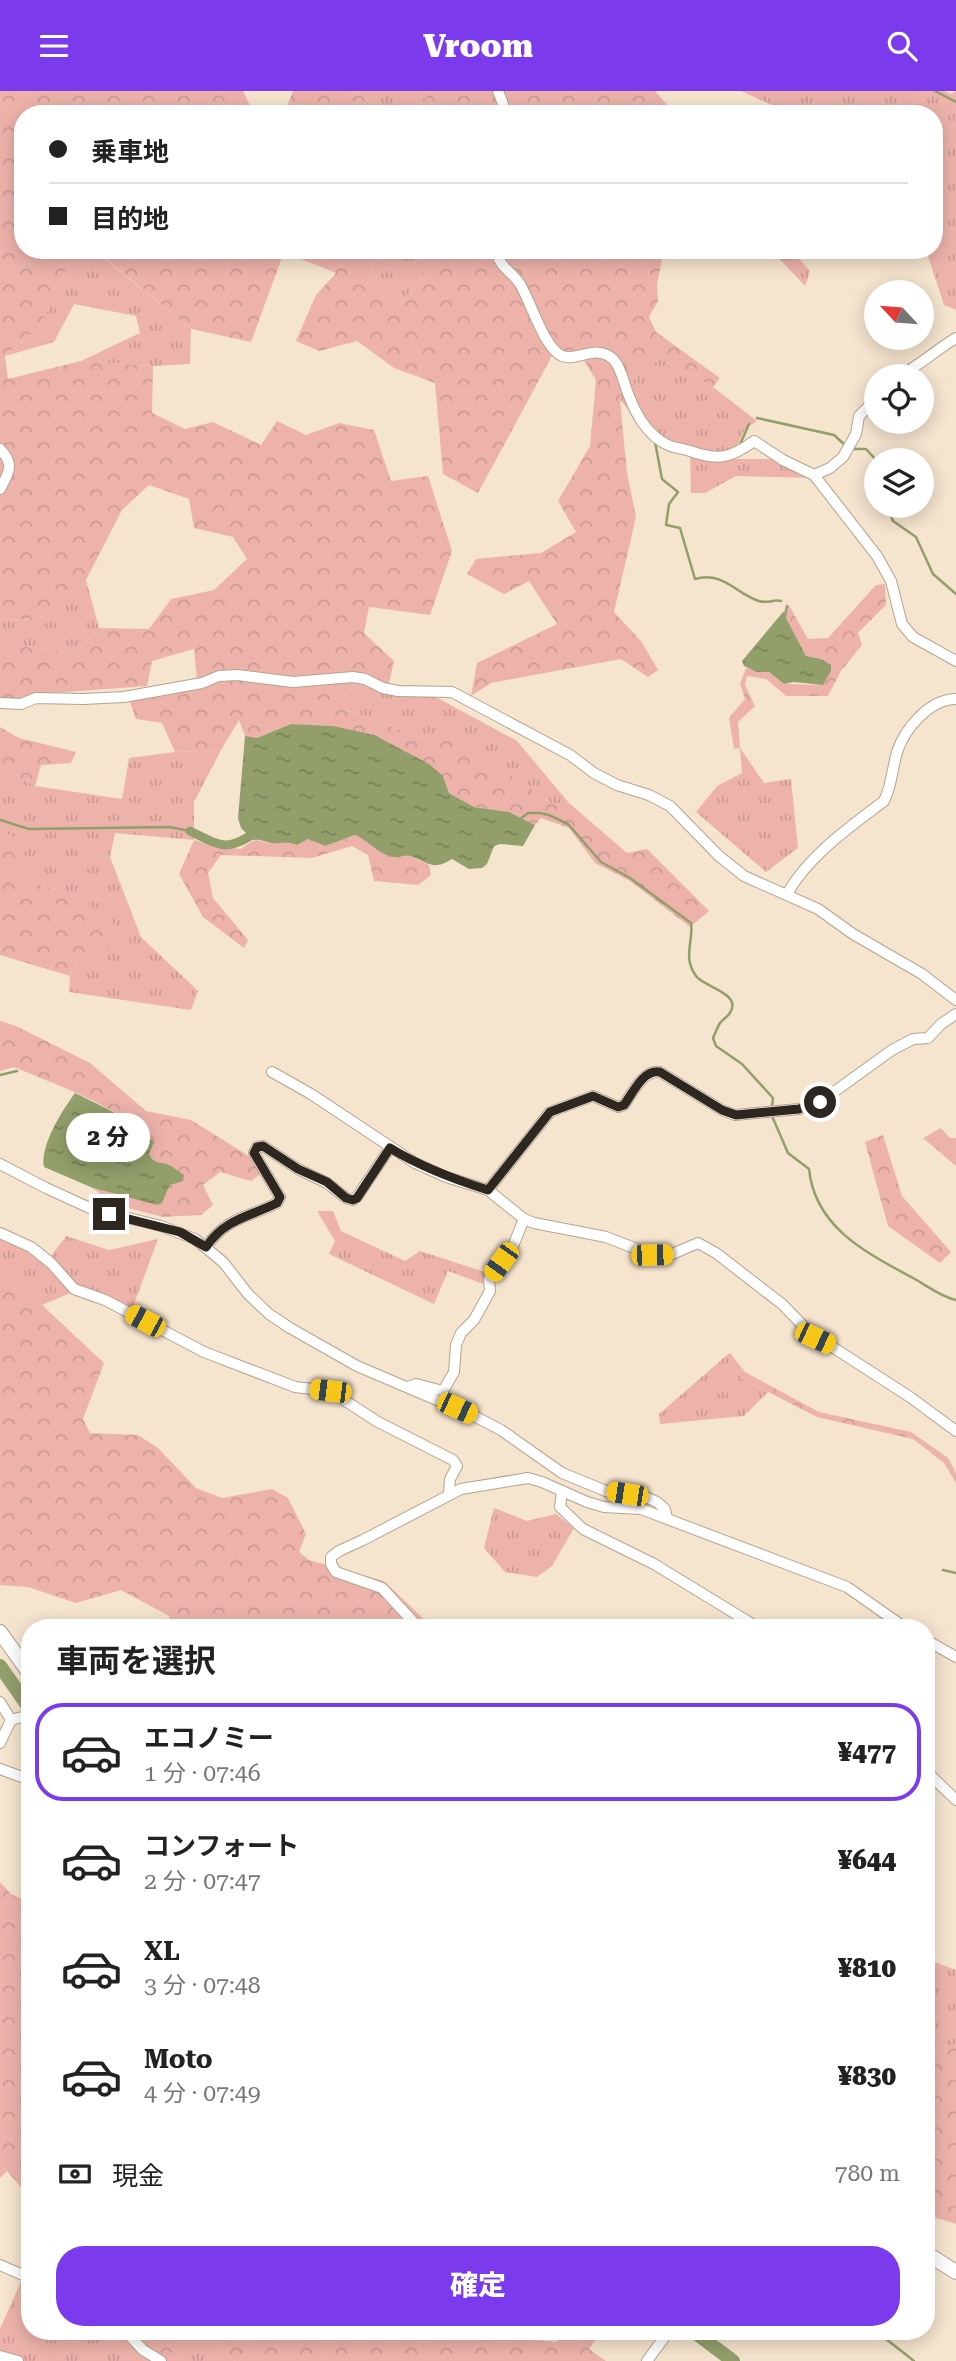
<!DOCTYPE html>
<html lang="ja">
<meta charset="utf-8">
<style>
body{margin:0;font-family:"Roboto Serif","Noto Sans JP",serif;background:#f6f6f6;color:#222;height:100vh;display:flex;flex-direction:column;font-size:26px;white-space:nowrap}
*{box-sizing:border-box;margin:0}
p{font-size:23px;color:#767676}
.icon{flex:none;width:38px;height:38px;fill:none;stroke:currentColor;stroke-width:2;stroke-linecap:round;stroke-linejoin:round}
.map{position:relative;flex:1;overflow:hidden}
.drawer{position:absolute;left:21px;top:1528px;width:914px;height:721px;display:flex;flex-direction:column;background:#fff;border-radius:28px;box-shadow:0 4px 18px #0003}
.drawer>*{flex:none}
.hud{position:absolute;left:14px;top:14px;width:929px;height:154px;border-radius:28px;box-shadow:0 4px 18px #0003;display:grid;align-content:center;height:154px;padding:0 35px;background:#fff}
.needle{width:46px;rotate:296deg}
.fabs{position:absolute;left:864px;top:189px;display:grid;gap:14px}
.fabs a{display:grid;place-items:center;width:70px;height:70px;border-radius:50%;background:#fff;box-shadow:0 4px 18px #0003;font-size:35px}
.end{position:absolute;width:32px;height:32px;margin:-16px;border:9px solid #2e271f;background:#fff;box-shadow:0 0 0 4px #fff}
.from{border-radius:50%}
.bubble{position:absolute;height:49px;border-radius:24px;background:#fff;box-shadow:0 4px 18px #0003;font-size:23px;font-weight:800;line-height:49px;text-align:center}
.car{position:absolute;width:21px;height:42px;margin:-21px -10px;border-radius:9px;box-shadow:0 0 5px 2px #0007;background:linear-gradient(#f5c518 24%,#345 0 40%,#f5c518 0 76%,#345 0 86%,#f5c518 0)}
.hud b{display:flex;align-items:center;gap:24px;height:66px;font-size:26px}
.hud b+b{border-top:2px solid #e0e0e0}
.hud i{width:18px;height:18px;background:#222}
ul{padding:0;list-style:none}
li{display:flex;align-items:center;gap:21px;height:98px;margin:0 14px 10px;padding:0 21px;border:4px solid transparent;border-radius:28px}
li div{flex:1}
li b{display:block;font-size:26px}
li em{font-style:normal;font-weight:800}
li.selected{border-color:#7c3aed}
li>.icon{width:63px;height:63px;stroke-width:1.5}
h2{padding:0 35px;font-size:32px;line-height:84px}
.pay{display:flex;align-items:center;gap:18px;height:77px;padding:0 35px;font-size:26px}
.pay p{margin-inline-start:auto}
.cta{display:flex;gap:14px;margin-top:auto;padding:14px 35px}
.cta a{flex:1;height:80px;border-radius:28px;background:#7c3aed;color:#fff;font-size:28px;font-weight:800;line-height:80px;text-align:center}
header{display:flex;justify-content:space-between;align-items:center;height:91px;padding:0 35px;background:#7c3aed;color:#fff;font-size:32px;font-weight:800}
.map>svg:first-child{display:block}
.grass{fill:url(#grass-tufts)}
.forest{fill:url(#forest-crowns)}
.water{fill:url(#water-ripples)}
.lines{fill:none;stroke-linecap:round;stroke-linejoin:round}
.stream{stroke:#929f6b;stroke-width:2.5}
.canal{stroke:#929f6b;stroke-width:9}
.river{stroke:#929f6b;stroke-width:14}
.minor-casing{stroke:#b4a38e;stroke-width:12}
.major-casing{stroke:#b4a38e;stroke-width:16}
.minor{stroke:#fff;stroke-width:10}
.major{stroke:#fff;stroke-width:14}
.route{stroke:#2e271f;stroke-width:9}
</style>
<header><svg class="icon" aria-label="menu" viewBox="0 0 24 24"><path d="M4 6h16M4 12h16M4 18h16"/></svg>Vroom<svg class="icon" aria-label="search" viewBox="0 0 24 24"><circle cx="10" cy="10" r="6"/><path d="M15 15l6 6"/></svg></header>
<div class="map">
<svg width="956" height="2270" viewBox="0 0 956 2270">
<defs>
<pattern id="grass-tufts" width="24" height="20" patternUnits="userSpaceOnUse" patternTransform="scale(1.75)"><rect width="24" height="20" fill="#edb3ab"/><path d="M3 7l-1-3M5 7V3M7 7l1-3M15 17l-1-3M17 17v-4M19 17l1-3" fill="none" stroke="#cc9a93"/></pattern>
<pattern id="forest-crowns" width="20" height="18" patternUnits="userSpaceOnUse" patternTransform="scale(1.75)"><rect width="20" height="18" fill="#edb3ab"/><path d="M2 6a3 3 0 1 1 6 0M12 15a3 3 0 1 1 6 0" fill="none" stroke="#cc9a93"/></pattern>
<pattern id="water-ripples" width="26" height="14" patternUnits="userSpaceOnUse" patternTransform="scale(1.75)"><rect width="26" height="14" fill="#929f6b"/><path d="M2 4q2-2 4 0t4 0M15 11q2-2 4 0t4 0" fill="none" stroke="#788257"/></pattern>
</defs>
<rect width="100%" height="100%" fill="#f5e4ce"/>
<g class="grass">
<polygon points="350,0 432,0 410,23 399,23"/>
<polygon points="741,0 944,0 951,3 956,0 956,219 944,214 926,159 934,159 934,23 772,23 772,14"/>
<polygon points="94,159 191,238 190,273 153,275 81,270 140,242 136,225 74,213 54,251 5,265 39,237 69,173"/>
<polygon points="378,159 443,159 396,219 367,192"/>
<polygon points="771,159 798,159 795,163 810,180 805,195"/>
<polygon points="661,268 713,296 757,330 745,338 731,368 777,368 818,387 736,385 705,402 691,402 690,362 663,356 620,309 638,282"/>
<polygon points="86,489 99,537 76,562 11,554 0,568 0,528 36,529"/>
<polygon points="354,590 434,605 517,650 569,712 554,714 450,642 427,649 345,618"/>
<polygon points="740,657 764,692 791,688 798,757 766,781 696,721 717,695 742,682"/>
<polygon points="221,659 194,711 194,749 115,742 110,766 141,846 198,900 191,919 69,901 70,885 81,864 78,806 11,785 28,754 0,739 0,675 35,695 122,708 129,667 175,661"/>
<polygon points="941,1037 950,1047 956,1047 956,1075 923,1047"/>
<polygon points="317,1120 333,1120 341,1140 405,1170 420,1160 491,1183 486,1194 448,1180 434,1213 329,1163 335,1150"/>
<polygon points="0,1136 11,1140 51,1165 66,1145 109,1159 158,1148 133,1216 82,1197 42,1214 0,1189"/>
<polygon points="727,1264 741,1287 768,1301 744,1325 660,1333 659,1323"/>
<polygon points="494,1417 527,1430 556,1423 574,1437 552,1475 537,1486 505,1481 484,1457"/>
<polygon points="926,1868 956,1879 956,1953 932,1959 926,1967"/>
<polygon points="26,2179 30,2180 30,2240 131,2240 210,2248 235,2270 0,2270 0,2238"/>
</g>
<g class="forest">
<polygon points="0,0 243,0 254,23 23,23 23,159 94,159 69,173 39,237 5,265 8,288 81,270 153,275 152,322 185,338 213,331 261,354 277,330 306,344 339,332 374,339 391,390 428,385 452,460 430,524 369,516 364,542 394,570 387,601 354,590 345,618 427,649 450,641 554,714 569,712 627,762 647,758 709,820 690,836 630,790 595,772 569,737 541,727 535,734 509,721 474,716 449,702 443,685 333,635 291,633 257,647 245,645 239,629 221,659 175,661 162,632 136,628 129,608 197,588 194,558 152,570 147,595 39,603 0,613 0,568 11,554 76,562 99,537 149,538 171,508 214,499 247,468 233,446 194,437 189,408 149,394 122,419 86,489 36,529 0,528"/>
<polygon points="293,0 350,0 399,23 284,23"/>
<polygon points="432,0 655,0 675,23 410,23"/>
<polygon points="95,159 378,159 367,192 396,219 443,159 664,159 657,193 658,210 649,226 656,241 720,287 713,296 661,268 638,282 620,309 627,382 636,426 614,521 641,550 658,579 648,586 621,568 491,592 471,605 477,572 557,533 529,490 504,503 467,483 476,468 541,462 576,441 558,410 590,355 596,289 583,268 553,263 478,402 443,383 435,292 394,277 357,250 319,260 296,250 316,204 336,182 284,161 251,251 191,238"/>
<polygon points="885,493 886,514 858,542 862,554 841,580 828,605 786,605 766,588 747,585 745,594 755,615 738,631 740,657 734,658 729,627 745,608 740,593 746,577 769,581 784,593 823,594 821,568 806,565 783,521 789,514 808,548 828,547 876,494"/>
<polygon points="0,636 19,647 76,661 71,672 41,674 35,695 0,675"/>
<polygon points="0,739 28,754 12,785 78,806 120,837 104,868 81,864 70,885 0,864"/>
<path d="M355,744l11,4 11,10 30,5 22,11 2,10 -13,10 -44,-4 -6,-26 -16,-9 -40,12 -91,-3 -13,18 5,25 35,42 -4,8 -41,-31 -24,-43 15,-34 19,6 28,3c20,-15 13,-6 32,-6 10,0 14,-1 24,2l11,-6 17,7z"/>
<path d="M0,930l16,5 74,37 56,48 45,9 61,38 10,15 -11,8 -31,-9 -17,13 10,20 -12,10 -38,2 -50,-13 -20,-16 64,17c14,-11 13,-22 12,-40 -9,-2 -15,-2 -20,-11l4,-12c-36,-37 -92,-55 -139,-75l-14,4z"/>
<polygon points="883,1044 902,1105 951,1161 940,1172 888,1135 865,1051"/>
<polygon points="0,1189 42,1214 104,1272 83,1328 90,1342 138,1344 158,1357 196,1397 222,1407 272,1398 288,1407 306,1443 299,1461 309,1469 384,1490 432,1536 171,1536 169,1525 121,1499 76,1512 28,1496 0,1494"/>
<polygon points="730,1262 745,1281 819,1321 911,1341 948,1367 956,1382 956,1392 944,1372 913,1348 817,1326 741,1287 727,1264"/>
<polygon points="0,1791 11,1803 29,1811 30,2107 7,2080 0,2087"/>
<polygon points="956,1953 956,2133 934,2126 926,2115 926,1967 932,1959"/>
<path d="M131,2240h402l2,9 22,2 9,-11h36l-13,18 17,12h-371c-32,-28 -33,-31 -68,-5l-30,-19z"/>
</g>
<g class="water">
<polygon points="783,521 806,565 821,568 831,574 831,580 823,594 794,591 784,593 769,581 757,581 744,575 742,570"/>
<path d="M291,633l42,2 41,9 55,29 14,12 6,17 25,14 35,5 26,13 -12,21 -23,-2 -6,2 -7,18 -5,4 -13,1 -17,-10c-19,12 -23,4 -41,-3 -7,-2 -10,2 -17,1 -14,-1 -26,-17 -39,-22l-30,11 -17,-7 -11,6c-13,-4 -14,-1 -25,-2 -8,-1 -11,-4 -19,-3l-12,-12 -3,-10 7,-82 12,2z"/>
<path d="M75,1002c28,14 57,26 79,49l-5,12c6,11 10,7 20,11 5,2 10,7 15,10l-1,6 -13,4 -8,18 -5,2 -64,-17 -49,-21c-4,-22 18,-56 31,-74z"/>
</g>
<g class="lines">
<g class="stream">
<polyline points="935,0 956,11"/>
<polyline points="757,327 834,344 845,354"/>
<path d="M655,351l7,37 16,13 -9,12 -3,21 14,3 15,51c29,-8 41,15 64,22 9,3 14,-2 22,0"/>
<polyline points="739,356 749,333"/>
<polyline points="854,358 866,358 877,370"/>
<polyline points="887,415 893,430 916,446 933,483 956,503"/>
<polyline points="785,525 787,515"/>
<polyline points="0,729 29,738 169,736 190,740"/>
<path d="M519,729l9,-7h12l9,2 19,9 33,38 29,16 61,45c3,17 -9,34 5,53 8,11 44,17 35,35 -2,5 -8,8 -11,12 -3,5 -5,11 -7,15l3,8 26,18 31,34 -1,9"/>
<polyline points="0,984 17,980"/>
<path d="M772,1025l16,37 21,16c6,59 58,84 104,109 13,7 28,19 43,22"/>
<polyline points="943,1479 956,1482"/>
<polyline points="876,2240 914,2270"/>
</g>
<path class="canal" d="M190,740c33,16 36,21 68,0"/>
<g class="river">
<polyline points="0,1575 30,1618"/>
<polyline points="693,2240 733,2270"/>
</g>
<defs>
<g id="minor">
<polyline points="498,0 503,13 502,23"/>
<path d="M496,159c4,19 15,20 24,34 11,18 24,64 42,72 16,6 33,-13 51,3 7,7 10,20 13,29 8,23 20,48 44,58 6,2 13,3 20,5 28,10 41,7 64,-10l29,19 31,15 63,81 14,25 11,43 11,13 43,24"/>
<path d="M899,285c20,-10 37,-26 57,-38"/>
<path d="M0,358c15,15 9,24 0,40"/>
<polyline points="814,384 830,377 843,366 856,343 859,325 877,307"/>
<polyline points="0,612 21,613 36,607 83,608 124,606 202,592 219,585 237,584 293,591 353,586 365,588 383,597 398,600 452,601 570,664 594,682 617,694 649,704 670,715 719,765 744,785 818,818 853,843 922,883 956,909"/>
<path d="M787,803c22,-39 63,-67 97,-93 8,-16 8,-32 13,-49 8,-24 33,-53 59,-53"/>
<polyline points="272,981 311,1003 415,1072 446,1086 488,1099 524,1128 534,1132 606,1146 652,1164 670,1164 698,1152 716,1162 782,1213 815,1247 834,1257 910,1306 956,1340"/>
<polyline points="0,1073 46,1097 92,1118 161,1135 195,1148 223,1171 248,1203 269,1223 290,1237 357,1275 472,1324 501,1339 562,1382 606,1400 648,1407 657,1411 665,1418 667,1427"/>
<path d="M488,1099l62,-78 43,-16 25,11 6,-2c9,-13 19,-35 36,-33l62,38 13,5 64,-6 21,-7 72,-52 21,-11 15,-1 13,-14 15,-10"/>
<polyline points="0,1142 31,1156 51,1172 74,1198 105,1209 204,1261 295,1296 330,1300 378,1331 453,1369 457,1375 450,1388 449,1403"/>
<path d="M206,1156c22,-31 42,-29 71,-44l3,-6 -26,-44 3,-6 6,-1 35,23 29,14 19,15 7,2 4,-3 33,-49"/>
<polyline points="408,1296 416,1293 443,1300 454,1281 456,1254 461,1242 474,1229 490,1200 489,1188 513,1155 524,1128"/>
<polyline points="562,1400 560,1416 583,1438 654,1473 757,1536"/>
<polyline points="418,1536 382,1497 336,1481 331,1473 331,1466 339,1460 363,1449 461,1398 528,1387 542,1391 587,1411 604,1416 641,1418 847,1496 904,1536"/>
<polyline points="926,1549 956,1566"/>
<polyline points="0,1611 11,1629"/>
<polyline points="0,1652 11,1629 30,1624"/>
<polyline points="0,1678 30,1689"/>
<polyline points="926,1680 956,1709"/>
<polyline points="0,2174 30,2187"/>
<polyline points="125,2240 143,2259 161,2270"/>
<polyline points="0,2265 18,2270"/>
<polyline points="647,2270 669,2240"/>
</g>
<g id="major">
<polyline points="0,1541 30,1583"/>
<polyline points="926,2162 956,2181"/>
</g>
</defs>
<use href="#minor" class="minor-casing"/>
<use href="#major" class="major-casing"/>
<use href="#minor" class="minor"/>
<use href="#major" class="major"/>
</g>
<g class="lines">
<path class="route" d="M109,1123l71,18 26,15c20,-29 43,-30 71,-44l3,-6 -26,-44 3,-6 6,-1 35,23 29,13 19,16 7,2 4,-2 33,-50c31,19 63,31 98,42l62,-78 43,-16 25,11 6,-2c9,-12 19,-36 36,-33l62,38 14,5 63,-6 21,-7"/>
</g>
</svg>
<div class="fabs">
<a><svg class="needle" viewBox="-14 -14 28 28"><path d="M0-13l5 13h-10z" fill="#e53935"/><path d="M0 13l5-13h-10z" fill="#767676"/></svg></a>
<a><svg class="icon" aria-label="locate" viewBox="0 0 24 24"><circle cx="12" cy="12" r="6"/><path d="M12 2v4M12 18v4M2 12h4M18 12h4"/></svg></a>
<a><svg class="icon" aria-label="layers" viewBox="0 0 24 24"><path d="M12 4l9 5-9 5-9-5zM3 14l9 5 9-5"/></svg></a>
</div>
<i class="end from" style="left:820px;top:1011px"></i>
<i class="end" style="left:109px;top:1123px"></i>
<div class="bubble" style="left:66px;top:1022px;width:84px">2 分</div>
<i class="car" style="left:652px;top:1164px;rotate:89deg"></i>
<i class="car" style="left:501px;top:1171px;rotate:216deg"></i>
<i class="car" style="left:145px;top:1230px;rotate:298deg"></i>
<i class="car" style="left:815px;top:1247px;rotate:115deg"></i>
<i class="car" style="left:330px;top:1300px;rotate:277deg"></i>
<i class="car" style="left:457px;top:1317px;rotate:115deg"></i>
<i class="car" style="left:627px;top:1403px;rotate:279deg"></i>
<div class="hud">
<b><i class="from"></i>乗車地</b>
<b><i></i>目的地</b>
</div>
<section class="drawer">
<h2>車両を選択</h2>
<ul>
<li class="selected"><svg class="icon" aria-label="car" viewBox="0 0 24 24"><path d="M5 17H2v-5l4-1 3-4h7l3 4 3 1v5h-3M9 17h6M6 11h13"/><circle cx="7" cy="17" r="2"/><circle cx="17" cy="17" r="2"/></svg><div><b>エコノミー</b><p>1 分 · 07:46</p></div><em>¥477</em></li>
<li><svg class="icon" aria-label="car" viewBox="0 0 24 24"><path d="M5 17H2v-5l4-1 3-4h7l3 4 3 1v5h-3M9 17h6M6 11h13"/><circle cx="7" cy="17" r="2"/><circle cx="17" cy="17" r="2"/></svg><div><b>コンフォート</b><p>2 分 · 07:47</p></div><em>¥644</em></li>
<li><svg class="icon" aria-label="car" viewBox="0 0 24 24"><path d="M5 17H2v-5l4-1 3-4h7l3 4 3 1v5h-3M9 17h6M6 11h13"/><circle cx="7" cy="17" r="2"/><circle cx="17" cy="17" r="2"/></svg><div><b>XL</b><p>3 分 · 07:48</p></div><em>¥810</em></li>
<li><svg class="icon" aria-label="car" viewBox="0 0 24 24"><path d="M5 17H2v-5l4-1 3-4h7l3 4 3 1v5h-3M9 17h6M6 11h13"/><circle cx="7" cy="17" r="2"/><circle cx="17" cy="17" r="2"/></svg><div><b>Moto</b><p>4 分 · 07:49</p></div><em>¥830</em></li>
</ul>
<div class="pay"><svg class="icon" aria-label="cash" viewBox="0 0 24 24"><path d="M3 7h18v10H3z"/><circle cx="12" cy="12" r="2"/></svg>現金<p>780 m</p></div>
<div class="cta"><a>確定</a></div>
</section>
</div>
